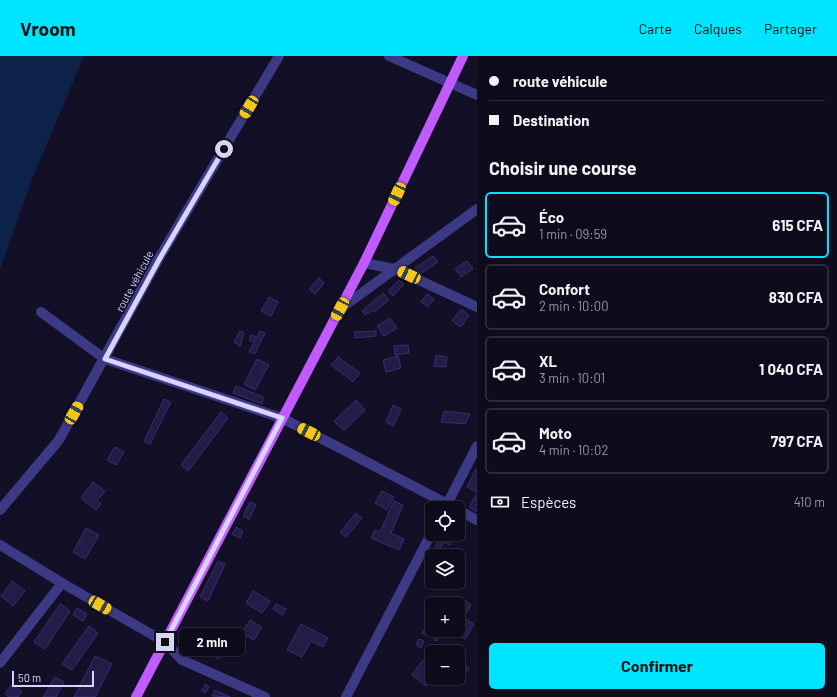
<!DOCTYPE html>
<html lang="fr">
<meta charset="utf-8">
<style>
body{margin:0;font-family:Barlow,sans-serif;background:#1c1929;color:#f1f3f6;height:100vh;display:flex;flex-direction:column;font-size:15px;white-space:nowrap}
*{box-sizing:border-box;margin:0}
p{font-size:13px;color:#9b9ba3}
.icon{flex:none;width:22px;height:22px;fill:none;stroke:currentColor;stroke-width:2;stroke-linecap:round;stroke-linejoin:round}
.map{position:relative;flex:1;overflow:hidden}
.drawer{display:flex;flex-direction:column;background:#0e0b1c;width:360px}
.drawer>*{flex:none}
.hud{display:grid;align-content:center;height:88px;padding:0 12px;background:#0e0b1c}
.tools{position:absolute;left:425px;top:445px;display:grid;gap:8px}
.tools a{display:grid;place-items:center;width:40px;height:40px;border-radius:6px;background:#0e0b1c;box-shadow:0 1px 3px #0004,0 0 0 1px #2e2b3b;font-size:20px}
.scale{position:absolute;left:12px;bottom:10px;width:82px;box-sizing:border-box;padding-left:4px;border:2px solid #d9d4ff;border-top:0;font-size:11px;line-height:14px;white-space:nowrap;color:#d9d4ff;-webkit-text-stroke:3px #130f26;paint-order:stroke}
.end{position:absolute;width:18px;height:18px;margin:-9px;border:5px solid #d9d4ff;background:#111;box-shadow:0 0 0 2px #111}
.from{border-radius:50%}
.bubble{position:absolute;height:28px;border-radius:6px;background:#0e0b1c;box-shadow:0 1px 3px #0004,0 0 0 1px #2e2b3b;font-size:13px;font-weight:700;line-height:28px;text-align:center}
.car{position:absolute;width:12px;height:24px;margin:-12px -6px;border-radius:5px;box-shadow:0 0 3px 1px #0007;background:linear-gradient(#f5c518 24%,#345 0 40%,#f5c518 0 76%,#345 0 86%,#f5c518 0)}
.hud b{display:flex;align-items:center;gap:14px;height:38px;font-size:15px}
.hud b+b{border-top:1px solid #2e2b3b}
.hud i{width:10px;height:10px;background:#f1f3f6}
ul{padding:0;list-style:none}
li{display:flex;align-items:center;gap:12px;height:66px;margin:0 8px 6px;padding:0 4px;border:2px solid #2e2b3b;border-radius:6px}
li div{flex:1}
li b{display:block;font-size:15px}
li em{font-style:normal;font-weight:700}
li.current{border-color:#00e5ff}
li>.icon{width:36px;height:36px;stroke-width:1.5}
h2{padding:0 12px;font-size:18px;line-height:48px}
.pay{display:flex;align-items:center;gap:10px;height:44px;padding:0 12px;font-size:15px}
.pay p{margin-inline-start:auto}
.action{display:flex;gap:8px;margin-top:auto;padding:8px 12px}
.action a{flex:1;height:46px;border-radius:6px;background:#00e5ff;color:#111;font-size:16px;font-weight:700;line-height:46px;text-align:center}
header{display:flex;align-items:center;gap:24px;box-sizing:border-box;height:56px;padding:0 20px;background:#00e5ff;color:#111}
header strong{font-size:19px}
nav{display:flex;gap:22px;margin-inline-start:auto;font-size:14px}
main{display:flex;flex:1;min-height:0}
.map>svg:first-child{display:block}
.water{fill:#0c2248}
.building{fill:#241b47;stroke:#3b2d73}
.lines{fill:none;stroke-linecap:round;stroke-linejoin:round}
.minor{stroke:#3d3a85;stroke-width:10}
.major{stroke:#c25bff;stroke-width:10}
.route{stroke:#d9d4ff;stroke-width:5}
.labels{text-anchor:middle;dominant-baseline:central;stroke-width:3.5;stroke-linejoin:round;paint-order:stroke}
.street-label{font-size:11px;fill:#d9d4ff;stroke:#130f26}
</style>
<header>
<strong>Vroom</strong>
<nav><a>Carte</a><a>Calques</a><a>Partager</a></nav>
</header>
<main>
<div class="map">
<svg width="477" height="641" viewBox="0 0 477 641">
<rect width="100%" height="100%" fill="#130f26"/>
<polygon class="water" points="0,0 84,0 33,121 0,213"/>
<g class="building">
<polygon points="433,200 438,206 420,218 415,212"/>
<polygon points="467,205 473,213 461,221 455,213"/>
<polygon points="319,222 324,227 315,238 309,233"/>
<polygon points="399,224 404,228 393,240 388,235"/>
<polygon points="383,237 389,244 374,256 372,254 365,259 362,255"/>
<polygon points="427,238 434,243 428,251 421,246"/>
<polygon points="269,241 278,246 271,260 261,255"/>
<polygon points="461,253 469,259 461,271 452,265"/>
<polygon points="390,262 397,272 384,280 377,270"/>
<polygon points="240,275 244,277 240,290 234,286"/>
<polygon points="260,275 265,277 255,298 249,296 254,286 249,284 251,279 257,281"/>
<polygon points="376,275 376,280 355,282 354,276"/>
<polygon points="408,289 409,297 395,299 394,290"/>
<polygon points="436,299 447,301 446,311 434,310"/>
<polygon points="398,300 401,312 386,316 383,304"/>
<polygon points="338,301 360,317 353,326 331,309"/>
<polygon points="257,303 269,309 255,334 244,328"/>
<polygon points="236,330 263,341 262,348 233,337"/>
<polygon points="164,343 171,346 150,388 144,385"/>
<polygon points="356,344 365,354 344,375 334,365"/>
<polygon points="393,349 401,353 393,370 386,366"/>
<polygon points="444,355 470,358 465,368 441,366"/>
<polygon points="221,356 228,362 188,415 181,409"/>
<polygon points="115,391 124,396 116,409 107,404"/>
<polygon points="476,413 477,414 477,436 467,431"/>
<polygon points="93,426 105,435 97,445 101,448 96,454 81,442"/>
<polygon points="382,435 394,441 387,454 375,447"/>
<polygon points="477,437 477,456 469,451"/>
<polygon points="394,445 403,449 391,477 404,483 399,494 371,482 375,474 380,476"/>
<polygon points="250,446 256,449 249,463 243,460"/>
<polygon points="356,457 362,462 346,481 340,476"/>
<polygon points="236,471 243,475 240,482 232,478"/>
<polygon points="86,472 99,479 85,503 73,496"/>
<polygon points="442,478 456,478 450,489 444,486 436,500 432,498"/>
<polygon points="218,505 225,508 208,545 200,541"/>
<polygon points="12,525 25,535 13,550 1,540"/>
<polygon points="253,535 270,545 262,557 246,547"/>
<polygon points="463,543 471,549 465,559 458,554 458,551"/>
<polygon points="60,548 70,555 45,593 34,586"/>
<polygon points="276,548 286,553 282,559 273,553"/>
<polygon points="77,552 87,558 83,565 73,559"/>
<polygon points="466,563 474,568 465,583 456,577"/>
<polygon points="250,564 262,571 254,584 242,577"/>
<polygon points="430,565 432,567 432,572 427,580 422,577"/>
<polygon points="301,568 328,582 323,591 311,585 302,601 287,594"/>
<polygon points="89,570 98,577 72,614 62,608"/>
<polygon points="191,572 204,578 202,583 188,577"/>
<polygon points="438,576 441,578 437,585 434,583"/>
<polygon points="419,583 424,585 421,592 416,589"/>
<polygon points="212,591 221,598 218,603 208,595"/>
<polygon points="95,600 112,608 95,641 74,641"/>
<polygon points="423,604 432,611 432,622 426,630 412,619"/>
<polygon points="462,607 469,613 459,625 456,622 458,622 458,612"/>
<polygon points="55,621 64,626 56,641 43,641"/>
<polygon points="206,628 209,631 205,637 201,635"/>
<polygon points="11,629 22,635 18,641 9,641 5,638"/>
<polygon points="215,634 230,641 212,640"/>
</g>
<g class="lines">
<g class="minor">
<polyline points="389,0 477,39"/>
<polyline points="364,207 395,213 477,251"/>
<polyline points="340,253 477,153"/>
<polyline points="41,256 105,303 282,362 455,452"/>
<polyline points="445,452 477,390"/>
<polyline points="0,454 59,384 159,202 279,0"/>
<polyline points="458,454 477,464"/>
<polyline points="0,489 62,527 165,586 182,604 265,641"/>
<polyline points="0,607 62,527"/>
<polyline points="346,641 432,476"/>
</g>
<polyline class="major" points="136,641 364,207 463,0"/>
</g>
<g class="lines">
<polyline class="route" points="165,586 282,362 105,303 160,202 224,93"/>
</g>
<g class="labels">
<g class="street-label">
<text transform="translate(134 225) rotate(-62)">route véhicule</text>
</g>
</g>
</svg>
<div class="tools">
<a><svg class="icon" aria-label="locate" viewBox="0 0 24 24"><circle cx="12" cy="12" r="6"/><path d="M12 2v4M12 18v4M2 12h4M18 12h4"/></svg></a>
<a><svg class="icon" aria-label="layers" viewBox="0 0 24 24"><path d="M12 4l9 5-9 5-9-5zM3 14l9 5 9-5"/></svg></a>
<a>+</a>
<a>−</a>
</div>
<div class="scale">50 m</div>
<i class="end from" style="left:224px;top:93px"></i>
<i class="end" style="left:165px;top:586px"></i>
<div class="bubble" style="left:179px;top:572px;width:66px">2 min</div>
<i class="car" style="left:249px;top:51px;rotate:211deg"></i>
<i class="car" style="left:397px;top:138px;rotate:205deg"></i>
<i class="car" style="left:409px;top:219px;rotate:295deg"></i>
<i class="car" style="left:340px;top:253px;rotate:208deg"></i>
<i class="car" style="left:74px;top:357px;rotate:30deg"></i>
<i class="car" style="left:309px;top:376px;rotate:297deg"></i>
<i class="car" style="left:100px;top:549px;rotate:120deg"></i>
</div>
<section class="drawer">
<div class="hud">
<b><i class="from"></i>route véhicule</b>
<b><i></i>Destination</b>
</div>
<h2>Choisir une course</h2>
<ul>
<li class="current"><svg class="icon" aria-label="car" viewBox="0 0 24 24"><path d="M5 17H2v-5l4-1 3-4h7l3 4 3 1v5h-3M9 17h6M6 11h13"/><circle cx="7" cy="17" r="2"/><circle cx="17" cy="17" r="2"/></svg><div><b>Éco</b><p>1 min · 09:59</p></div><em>615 CFA</em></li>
<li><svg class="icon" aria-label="car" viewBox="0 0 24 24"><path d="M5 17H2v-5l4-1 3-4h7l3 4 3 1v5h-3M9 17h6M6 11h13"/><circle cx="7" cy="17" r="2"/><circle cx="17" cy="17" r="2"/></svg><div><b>Confort</b><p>2 min · 10:00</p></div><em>830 CFA</em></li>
<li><svg class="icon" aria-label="car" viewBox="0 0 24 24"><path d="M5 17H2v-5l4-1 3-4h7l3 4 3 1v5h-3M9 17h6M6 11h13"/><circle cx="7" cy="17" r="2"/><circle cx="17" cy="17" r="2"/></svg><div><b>XL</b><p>3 min · 10:01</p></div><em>1 040 CFA</em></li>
<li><svg class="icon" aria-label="car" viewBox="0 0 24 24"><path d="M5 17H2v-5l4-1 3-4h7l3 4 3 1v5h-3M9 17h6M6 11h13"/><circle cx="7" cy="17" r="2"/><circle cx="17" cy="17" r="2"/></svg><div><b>Moto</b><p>4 min · 10:02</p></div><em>797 CFA</em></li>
</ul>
<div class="pay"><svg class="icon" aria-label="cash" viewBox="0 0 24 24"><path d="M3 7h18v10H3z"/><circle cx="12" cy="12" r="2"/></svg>Espèces<p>410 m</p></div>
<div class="action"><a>Confirmer</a></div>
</section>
</main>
